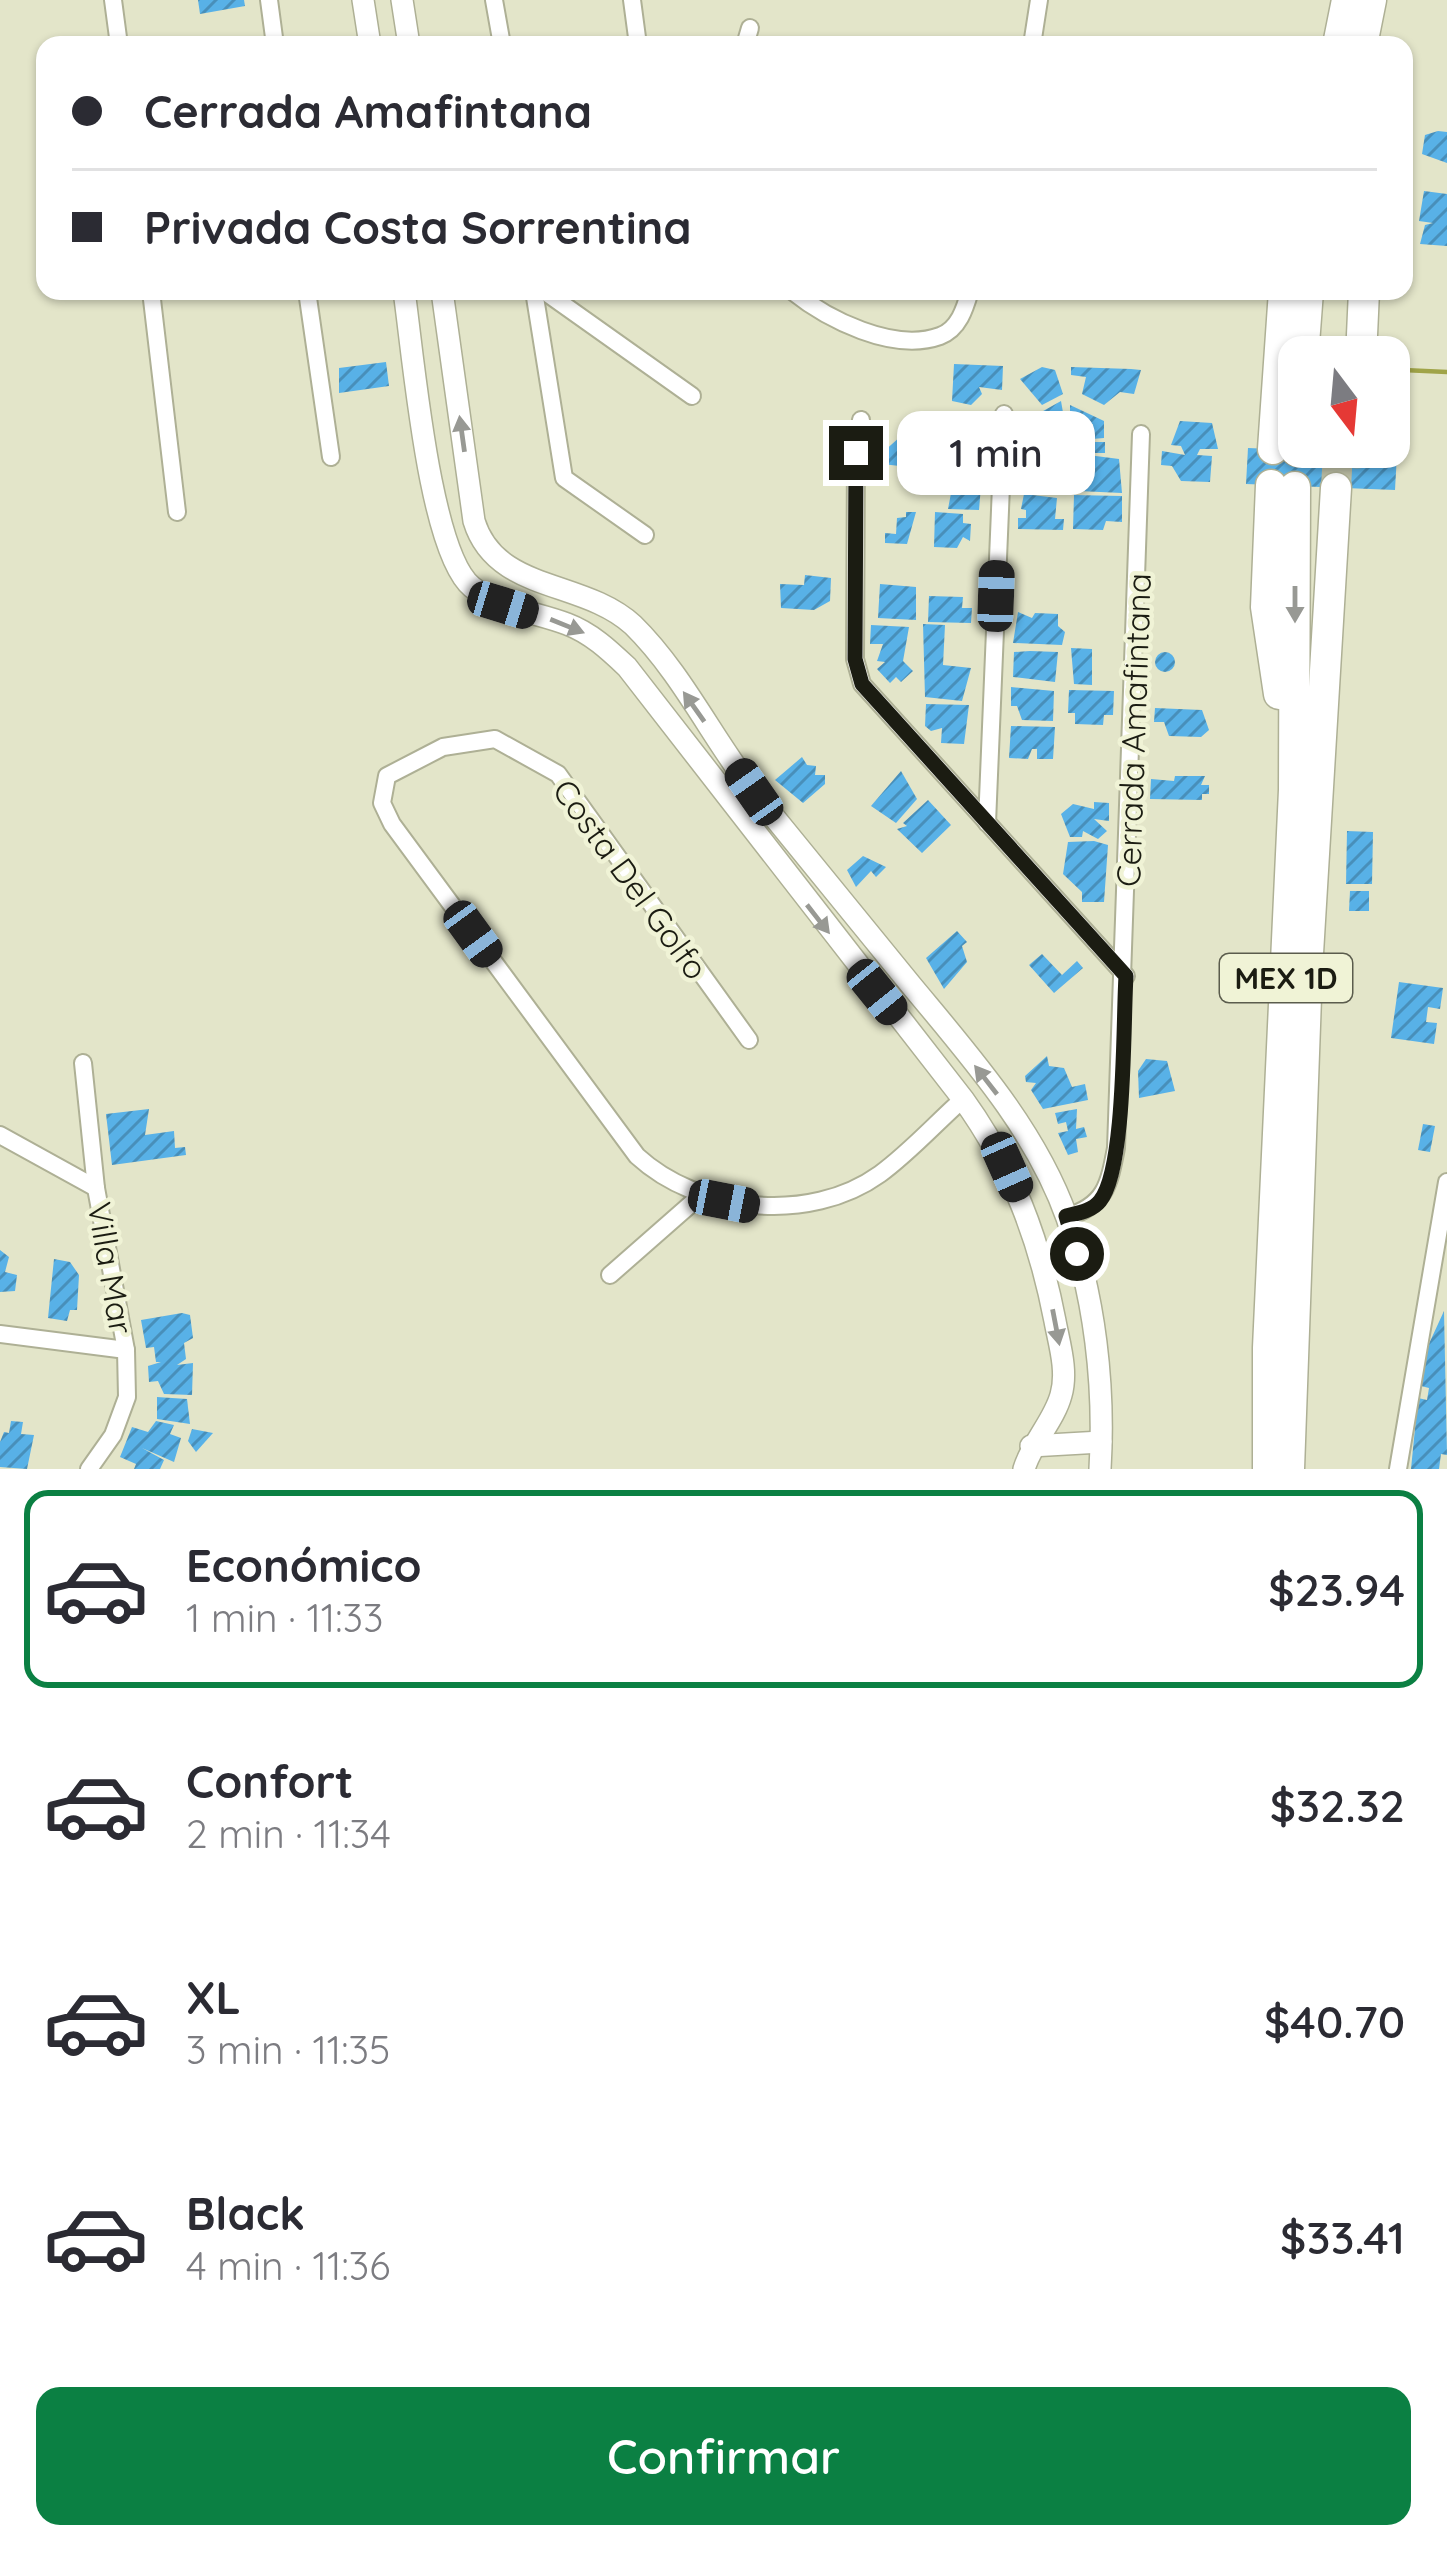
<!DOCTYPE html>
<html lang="es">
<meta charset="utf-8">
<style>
body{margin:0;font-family:Quicksand,sans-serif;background:#f7f7f7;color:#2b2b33;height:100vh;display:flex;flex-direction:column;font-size:45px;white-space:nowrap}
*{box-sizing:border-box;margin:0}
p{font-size:39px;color:#7c7c81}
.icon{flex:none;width:66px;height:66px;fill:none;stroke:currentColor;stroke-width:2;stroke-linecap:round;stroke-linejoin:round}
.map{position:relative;height:1469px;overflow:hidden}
.side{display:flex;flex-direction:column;background:#fff;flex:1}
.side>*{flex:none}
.guide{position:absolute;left:36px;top:36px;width:1377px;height:264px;border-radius:24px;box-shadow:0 3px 9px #0004;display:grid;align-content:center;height:264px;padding:0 36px;background:#fff}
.needle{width:78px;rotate:164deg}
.buttons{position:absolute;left:1278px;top:336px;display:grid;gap:24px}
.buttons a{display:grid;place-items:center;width:132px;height:132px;border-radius:24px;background:#fff;box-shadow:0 3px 9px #0004;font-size:60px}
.end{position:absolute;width:54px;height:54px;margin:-27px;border:15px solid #1b1c12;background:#fff;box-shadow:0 0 0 6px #fff}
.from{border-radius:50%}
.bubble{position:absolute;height:84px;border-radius:24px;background:#fff;box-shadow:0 3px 9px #0004;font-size:39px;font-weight:600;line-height:84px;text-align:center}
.car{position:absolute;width:36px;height:72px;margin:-36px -18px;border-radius:15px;box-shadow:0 0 9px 3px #0007;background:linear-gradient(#222 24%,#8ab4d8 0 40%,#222 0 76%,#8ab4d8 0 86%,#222 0)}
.guide b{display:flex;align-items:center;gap:42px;height:114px;font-size:45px}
.guide b+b{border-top:3px solid #e1e1e2}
.guide i{width:30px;height:30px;background:#2b2b33}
ul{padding:21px 0 0;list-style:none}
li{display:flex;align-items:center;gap:36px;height:198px;margin:0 24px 18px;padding:0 12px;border:6px solid transparent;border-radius:24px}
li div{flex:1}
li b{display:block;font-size:45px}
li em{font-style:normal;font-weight:600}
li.current{border-color:#0b8043}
li>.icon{width:108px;height:108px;stroke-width:1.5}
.cta{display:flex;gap:24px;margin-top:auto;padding:24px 36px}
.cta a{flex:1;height:138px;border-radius:24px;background:#0b8043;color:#fff;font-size:48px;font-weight:600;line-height:138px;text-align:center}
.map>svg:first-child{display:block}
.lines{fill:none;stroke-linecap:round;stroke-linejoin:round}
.stream{stroke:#a0a448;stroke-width:4.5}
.building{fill:url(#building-hatch)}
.motorway-tunnel{stroke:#bbbda4;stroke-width:30;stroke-dasharray:30 15;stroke-linecap:butt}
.minor-casing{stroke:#aeb095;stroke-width:20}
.tertiary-casing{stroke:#aeb095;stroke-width:24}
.motorway-casing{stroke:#aeb095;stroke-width:33}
.minor{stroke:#fff;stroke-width:16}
.tertiary{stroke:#fff;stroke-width:21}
.motorway{stroke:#fff;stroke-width:30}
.oneway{fill:#989994}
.route{stroke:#1b1c12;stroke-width:15}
.labels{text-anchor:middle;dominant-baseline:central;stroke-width:9;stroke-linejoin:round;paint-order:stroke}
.shield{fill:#f0f3d6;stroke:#5b5c4d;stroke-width:3}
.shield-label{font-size:30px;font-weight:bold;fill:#1b1c12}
.street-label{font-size:33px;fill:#1b1c12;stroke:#f0f3d6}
</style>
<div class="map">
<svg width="1447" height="1469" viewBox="0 0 1447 1469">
<defs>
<pattern id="building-hatch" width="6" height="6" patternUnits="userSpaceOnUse" patternTransform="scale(3)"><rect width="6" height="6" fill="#58b1e7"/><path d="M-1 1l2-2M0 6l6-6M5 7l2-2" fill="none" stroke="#488fba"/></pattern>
</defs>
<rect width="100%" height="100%" fill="#e3e5c9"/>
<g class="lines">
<polyline class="stream" points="1403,370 1447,372"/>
</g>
<g class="building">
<polygon points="198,0 244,0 245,6 200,14"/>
<polygon points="1438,131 1447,132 1447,163 1422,154 1425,135"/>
<polygon points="1424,191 1447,194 1447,246 1420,244 1425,225 1433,223 1419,221"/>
<polygon points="386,362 389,386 339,393 339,368"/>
<polygon points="954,364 1003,366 1002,390 979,387 982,394 971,405 952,401"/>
<polygon points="1042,367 1055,370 1063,394 1042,405 1020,379"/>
<polygon points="1071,367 1131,369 1141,370 1134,394 1120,392 1104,405 1082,394 1086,377 1071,375"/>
<polygon points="1061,401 1068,441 1040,451 1036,436 1046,432 1036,415"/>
<polygon points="1070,405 1104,421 1104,438 1092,439 1093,424 1070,424"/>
<polygon points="1180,421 1212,423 1218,449 1200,449 1197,455 1212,456 1210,482 1181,481 1172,466 1161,465 1162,451 1185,455 1181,446 1171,445"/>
<polygon points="1082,429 1089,429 1088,442 1105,442 1105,453 1076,453"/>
<polygon points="901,436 927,440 926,469 882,464 882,453"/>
<polygon points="942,439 974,442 973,456 982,456 981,471 960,473 982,474 979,510 948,509 955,472 937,469"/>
<polygon points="1248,448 1397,454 1395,490 1246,484"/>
<polygon points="1088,455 1119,459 1122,493 1078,491"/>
<polygon points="1024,494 1057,498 1055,519 1064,519 1063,530 1018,529 1018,518 1026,518 1026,510 1021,509"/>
<polygon points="1074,495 1122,496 1122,522 1106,521 1103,530 1073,529"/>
<polygon points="906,512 916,512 907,544 885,543 885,533 896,534 897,518 906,517"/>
<polygon points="935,512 963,514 963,523 971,524 970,541 963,537 957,548 934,547"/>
<polygon points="805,575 831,578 830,601 814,610 781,608 780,584 804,585"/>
<polygon points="880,584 916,587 916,620 878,618"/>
<polygon points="929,596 963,597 962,608 972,608 971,623 928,622"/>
<polygon points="1018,612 1032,618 1035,613 1058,614 1058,626 1065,632 1062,645 1013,643"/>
<polygon points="923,624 945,625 943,665 971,668 962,701 925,697"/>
<polygon points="871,625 909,627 903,661 913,671 901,682 896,677 890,683 877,669 885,662 877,661 883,644 870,644"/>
<polygon points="1071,648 1092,649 1092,685 1074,684"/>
<polygon points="1030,651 1058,652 1055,682 1013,677 1014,652"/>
<circle cx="1165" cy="662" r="10"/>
<polygon points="1011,687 1054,691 1053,721 1022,720 1017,706 1011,706"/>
<polygon points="1069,690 1114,691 1113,715 1104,715 1103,725 1075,724 1075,713 1068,713"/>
<polygon points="926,704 969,705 964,744 941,743 942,728 931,731 925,726"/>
<polygon points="1155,708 1202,710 1209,730 1201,737 1169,736 1164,722 1154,722"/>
<polygon points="1011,726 1055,727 1053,759 1037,759 1037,749 1032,749 1028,759 1009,758"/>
<polygon points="802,757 807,765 816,766 815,775 825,775 825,784 803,803 775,780"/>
<polygon points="901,771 917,799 896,823 871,806"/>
<polygon points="1175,776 1205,776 1201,785 1209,785 1209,794 1202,794 1202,800 1150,799 1151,779 1174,781"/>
<polygon points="928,800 951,825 922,853 897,829 907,826 903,823"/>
<polygon points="1094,802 1109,803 1109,821 1094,819 1107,831 1098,839 1083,831 1082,837 1070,837 1061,814 1073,804 1094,809"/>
<polygon points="1347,831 1373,832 1372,884 1346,884"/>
<polygon points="1094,841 1108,845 1104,902 1082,902 1082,892 1063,874 1068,842"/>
<polygon points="863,856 886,867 876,877 871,871 856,887 847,870"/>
<polygon points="1350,891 1369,891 1369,911 1349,911"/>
<polygon points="957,931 967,942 962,946 967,962 944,989 926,958"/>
<polygon points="1042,954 1062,975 1077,961 1083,968 1054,993 1029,965"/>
<polygon points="1399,982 1443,988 1440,1009 1428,1007 1426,1022 1437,1023 1434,1044 1391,1038"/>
<polygon points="1047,1056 1049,1066 1064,1068 1072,1087 1085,1084 1088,1100 1043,1109 1031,1090 1036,1083 1026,1082 1025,1076"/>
<polygon points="1146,1059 1167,1061 1175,1091 1139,1098 1138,1071"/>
<polygon points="149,1109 145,1135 174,1131 175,1148 185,1147 186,1155 112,1165 106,1114"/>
<polygon points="1077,1109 1076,1129 1084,1127 1087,1137 1076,1139 1078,1152 1068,1155 1058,1133 1068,1131 1066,1122 1058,1124 1055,1113"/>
<polygon points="1423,1124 1435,1126 1430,1152 1418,1150"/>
<polygon points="0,1250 9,1257 5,1272 17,1275 15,1291 0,1292"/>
<polygon points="54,1259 70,1262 79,1275 77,1310 70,1310 67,1321 48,1318"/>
<polygon points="1444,1311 1447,1455 1441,1454 1439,1469 1411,1469 1418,1398 1427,1400 1429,1388 1421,1386 1427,1348"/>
<polygon points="182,1313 190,1315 193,1338 184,1343 186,1359 177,1365 193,1363 192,1395 164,1394 158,1381 149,1382 148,1366 161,1362 156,1362 154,1347 146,1348 141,1320"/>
<polygon points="157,1397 187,1399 190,1424 157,1419"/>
<polygon points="11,1421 23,1422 21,1434 34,1435 27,1469 0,1467 0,1442 4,1432 9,1433"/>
<polygon points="156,1421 174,1425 170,1434 181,1438 174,1462 142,1448 164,1460 160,1469 134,1469 136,1464 120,1457 132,1427 148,1432"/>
<polygon points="192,1429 213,1433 196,1452 188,1441"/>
</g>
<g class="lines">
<polyline class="motorway-tunnel" points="1336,488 1338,452"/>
<defs>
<g id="minor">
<polyline points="113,0 119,45"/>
<polyline points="269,0 275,45"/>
<polyline points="494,0 502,45"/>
<polyline points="632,0 638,45"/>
<polyline points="745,45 750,28"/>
<polyline points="1032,45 1039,0"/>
<polyline points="151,291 177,512"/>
<polyline points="307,291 331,457"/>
<polyline points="534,291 564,478 645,535"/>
<polyline points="544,291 692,396"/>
<path d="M792,291c35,28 101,62 148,45 19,-7 25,-28 30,-45"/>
<polyline points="861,420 856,453 855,659 862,684 1126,976"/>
<polyline points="987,823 1004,414"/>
<path d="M749,1040l-191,-266 -63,-35 -52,8 -56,29 -5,27 10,21 245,332c61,56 172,69 243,18 29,-21 56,-51 83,-75"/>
<polyline points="83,1063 96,1188 126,1350 127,1397 113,1435 89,1469"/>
<polyline points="0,1135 96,1188"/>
<path d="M1066,1217c39,-11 43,-32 50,-69l25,-714"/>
<polyline points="610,1275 700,1196"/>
<polyline points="0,1334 126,1350"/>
<polyline points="1398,1469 1447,1182"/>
</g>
<g id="tertiary">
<polyline points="363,0 370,45"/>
<polyline points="402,0 409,45"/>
<path d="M404,291c9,61 25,261 68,296 27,22 64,25 95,37 24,9 42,26 60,43l336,432c49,68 76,139 92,222 4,22 13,50 6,74 -7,26 -29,47 -37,74"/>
<path d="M442,291l32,230c22,72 109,58 159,104 51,50 83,121 128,176 50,61 100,123 150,184 58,70 125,145 156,233 28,79 38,168 33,251"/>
<polyline points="1031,1446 1101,1442"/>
</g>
<g id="motorway">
<polyline points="1338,45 1347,0"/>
<polyline points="1362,45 1371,0"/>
<polyline points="1303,357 1308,291"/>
<polyline points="1361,357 1364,291"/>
<polyline points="1273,449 1284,291"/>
<polyline points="1297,451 1299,417"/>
<polyline points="1357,452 1357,447"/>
<polyline points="1271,485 1266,607 1279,694"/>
<polyline points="1268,1469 1268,1348 1294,790 1295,487"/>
<polyline points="1289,1469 1307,970 1336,488"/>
</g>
</defs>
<use href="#minor" class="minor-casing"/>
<use href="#tertiary" class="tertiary-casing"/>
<use href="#motorway" class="motorway-casing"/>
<use href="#minor" class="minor"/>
<use href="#tertiary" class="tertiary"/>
<use href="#motorway" class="motorway"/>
</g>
<defs><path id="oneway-solid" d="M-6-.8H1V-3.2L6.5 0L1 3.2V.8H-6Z" transform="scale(3)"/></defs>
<g class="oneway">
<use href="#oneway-solid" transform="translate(462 434) rotate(-98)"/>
<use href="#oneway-solid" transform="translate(1295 604) rotate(90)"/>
<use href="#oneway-solid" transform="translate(567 626) rotate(22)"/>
<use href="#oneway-solid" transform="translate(694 707) rotate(-125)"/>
<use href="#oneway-solid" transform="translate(818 919) rotate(52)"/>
<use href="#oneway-solid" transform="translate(986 1080) rotate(-128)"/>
<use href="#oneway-solid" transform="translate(1056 1327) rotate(79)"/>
</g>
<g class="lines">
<path class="route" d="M856,453l-1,206 7,25 264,292c-3,46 0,193 -26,225 -8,10 -22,12 -34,15l11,38"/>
</g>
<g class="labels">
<rect class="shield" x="1220" y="954" width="132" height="48" rx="9"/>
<g class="shield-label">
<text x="1286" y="978">MEX 1D</text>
</g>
<g class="street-label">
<text transform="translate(1133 730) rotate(-88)">Cerrada Amafintana</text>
<text transform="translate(631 879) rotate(54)">Costa Del Golfo</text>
<text transform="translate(111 1268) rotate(80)">Villa Mar</text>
</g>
</g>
</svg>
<div class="buttons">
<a><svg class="needle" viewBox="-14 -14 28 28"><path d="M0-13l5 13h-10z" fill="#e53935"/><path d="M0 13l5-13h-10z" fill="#7c7c81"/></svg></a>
</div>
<i class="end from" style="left:1077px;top:1254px"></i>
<i class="end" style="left:856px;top:453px"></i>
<div class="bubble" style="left:897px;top:411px;width:198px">1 min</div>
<i class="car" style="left:996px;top:596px;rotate:2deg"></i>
<i class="car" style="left:503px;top:605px;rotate:107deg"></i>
<i class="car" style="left:754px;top:792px;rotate:325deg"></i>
<i class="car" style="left:473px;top:934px;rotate:144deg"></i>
<i class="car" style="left:877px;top:992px;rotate:141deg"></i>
<i class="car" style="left:1007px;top:1167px;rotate:156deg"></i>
<i class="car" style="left:724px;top:1201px;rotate:101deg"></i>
<div class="guide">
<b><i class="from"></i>Cerrada Amafintana</b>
<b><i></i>Privada Costa Sorrentina</b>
</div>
</div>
<section class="side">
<ul>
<li class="current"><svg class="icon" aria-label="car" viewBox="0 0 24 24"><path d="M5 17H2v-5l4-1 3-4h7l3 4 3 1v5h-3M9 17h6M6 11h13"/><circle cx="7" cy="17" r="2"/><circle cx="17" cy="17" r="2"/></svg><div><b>Económico</b><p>1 min · 11:33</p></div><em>$23.94</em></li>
<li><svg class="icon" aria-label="car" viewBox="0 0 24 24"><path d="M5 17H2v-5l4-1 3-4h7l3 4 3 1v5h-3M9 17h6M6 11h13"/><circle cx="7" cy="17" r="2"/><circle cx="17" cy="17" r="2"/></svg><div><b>Confort</b><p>2 min · 11:34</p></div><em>$32.32</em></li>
<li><svg class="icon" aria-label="car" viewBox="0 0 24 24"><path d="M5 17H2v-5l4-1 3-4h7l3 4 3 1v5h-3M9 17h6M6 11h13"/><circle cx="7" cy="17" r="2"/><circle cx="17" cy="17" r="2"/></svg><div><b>XL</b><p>3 min · 11:35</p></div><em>$40.70</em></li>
<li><svg class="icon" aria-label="car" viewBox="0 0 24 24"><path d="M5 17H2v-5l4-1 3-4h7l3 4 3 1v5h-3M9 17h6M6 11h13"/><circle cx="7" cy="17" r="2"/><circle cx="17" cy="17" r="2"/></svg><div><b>Black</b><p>4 min · 11:36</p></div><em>$33.41</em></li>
</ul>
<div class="cta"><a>Confirmar</a></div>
</section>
